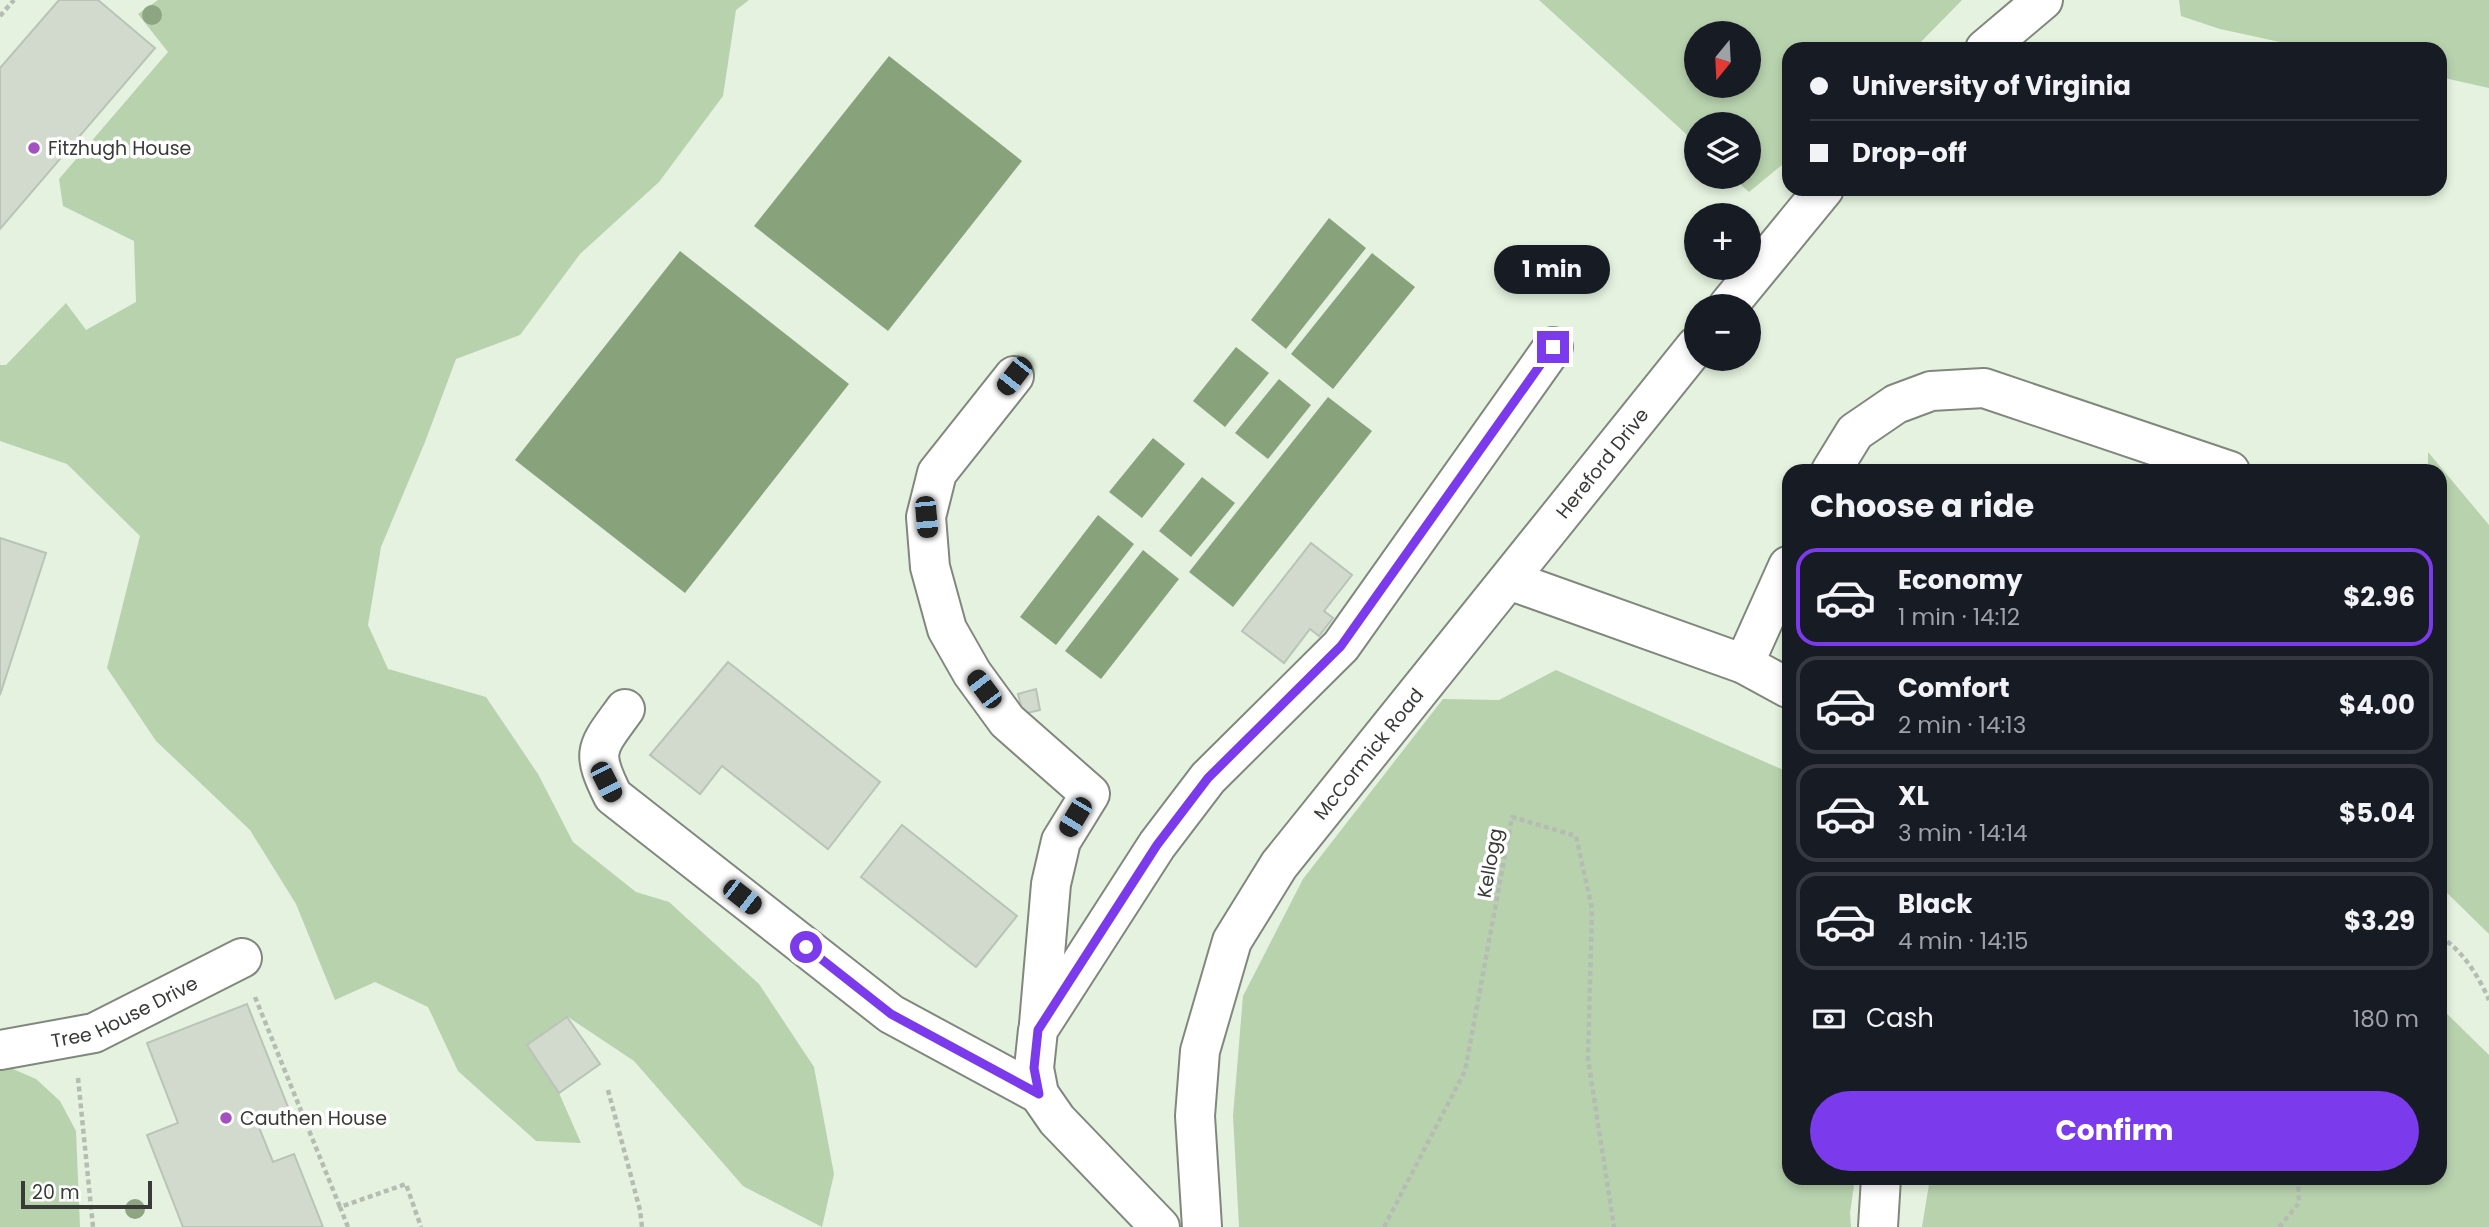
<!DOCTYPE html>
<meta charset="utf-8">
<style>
body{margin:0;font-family:Poppins,sans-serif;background:#242831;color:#f1f3f6;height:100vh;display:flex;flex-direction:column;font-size:26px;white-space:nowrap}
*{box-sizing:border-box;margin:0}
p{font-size:23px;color:#9ea1a6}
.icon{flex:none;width:38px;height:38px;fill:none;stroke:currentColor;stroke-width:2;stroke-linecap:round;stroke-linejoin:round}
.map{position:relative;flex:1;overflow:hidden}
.panel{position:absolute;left:1782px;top:464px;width:665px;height:721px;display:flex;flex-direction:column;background:#171b24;border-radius:21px;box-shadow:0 4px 10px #0003}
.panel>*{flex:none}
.guide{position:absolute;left:1782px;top:42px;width:665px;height:154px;border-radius:21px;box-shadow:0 4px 10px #0003;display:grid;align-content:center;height:154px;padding:0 28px;background:#171b24}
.needle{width:46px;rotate:198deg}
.fabs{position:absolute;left:1684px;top:21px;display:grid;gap:14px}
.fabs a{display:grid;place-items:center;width:77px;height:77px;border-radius:50%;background:#171b24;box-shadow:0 4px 10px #0003;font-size:35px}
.scale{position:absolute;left:21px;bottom:18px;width:131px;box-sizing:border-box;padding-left:7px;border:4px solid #383b37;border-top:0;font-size:19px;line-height:24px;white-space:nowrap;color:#383b37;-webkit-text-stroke:5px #fff;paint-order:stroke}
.end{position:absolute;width:32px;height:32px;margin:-16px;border:9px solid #7c3aed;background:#fff;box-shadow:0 0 0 4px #fff}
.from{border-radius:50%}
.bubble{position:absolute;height:49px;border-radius:24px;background:#171b24;box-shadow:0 4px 10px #0003;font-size:23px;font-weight:700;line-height:49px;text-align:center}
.car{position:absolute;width:21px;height:42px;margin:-21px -10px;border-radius:9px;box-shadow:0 0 5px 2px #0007;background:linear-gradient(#222 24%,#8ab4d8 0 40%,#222 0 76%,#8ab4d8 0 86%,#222 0)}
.guide b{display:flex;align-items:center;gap:24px;height:66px;font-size:26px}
.guide b+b{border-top:2px solid #363941}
.guide i{width:18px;height:18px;background:#f1f3f6}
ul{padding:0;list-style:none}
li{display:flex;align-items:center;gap:21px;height:98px;margin:0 14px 10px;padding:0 14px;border:4px solid #363941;border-radius:21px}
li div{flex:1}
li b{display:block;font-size:26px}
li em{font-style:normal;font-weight:700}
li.current{border-color:#7c3aed}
li>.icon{width:63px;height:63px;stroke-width:1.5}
h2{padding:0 28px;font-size:32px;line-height:84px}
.pay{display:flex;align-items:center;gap:18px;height:77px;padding:0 28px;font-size:26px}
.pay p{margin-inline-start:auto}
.cta{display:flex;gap:14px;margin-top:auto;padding:14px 28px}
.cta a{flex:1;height:80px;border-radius:42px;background:#7c3aed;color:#fff;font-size:28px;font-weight:700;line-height:80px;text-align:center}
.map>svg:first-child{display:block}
.built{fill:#e4f2df;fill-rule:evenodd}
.green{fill:#b8d2ae;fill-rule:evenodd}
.water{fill:#88a37c}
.building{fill:#d2dace;stroke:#bac3b7;stroke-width:2}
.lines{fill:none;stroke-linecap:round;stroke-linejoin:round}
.minor-casing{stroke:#80887d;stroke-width:42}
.path{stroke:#b5bdb3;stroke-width:4.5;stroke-dasharray:5 3.5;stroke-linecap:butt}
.minor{stroke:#fff;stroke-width:38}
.tree{fill:#8da582}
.route{stroke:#7c3aed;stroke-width:9}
.poi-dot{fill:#a350c0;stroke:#fff;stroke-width:2.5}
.labels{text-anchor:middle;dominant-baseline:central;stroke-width:7;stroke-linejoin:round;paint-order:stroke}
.poi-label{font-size:19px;fill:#383b37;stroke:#fff;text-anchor:start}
.street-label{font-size:19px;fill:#383b37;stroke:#fff}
</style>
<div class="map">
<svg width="2489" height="1227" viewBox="0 0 2489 1227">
<rect width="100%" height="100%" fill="#f1faee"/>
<path class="built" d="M0,0h2489v1227h-2489zM1696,33h52v53h-52zM1788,49h652v140h-652zM1696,124h52v53h-52zM1696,215h52v53h-52zM1696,306h52v53h-52zM1788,471h652v707h-652z"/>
<g class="green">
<polygon points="158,0 749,0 736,10 723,96 659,182 580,254 520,335 456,359 425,442 381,547 368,625 388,669 486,697 538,774 573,842 636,892 669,902 759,984 814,1067 834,1174 822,1227 743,1186 634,1061 568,1017 527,1045 559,1093 581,1143 536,1141 458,1071 428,1007 375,982 335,1000 296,904 250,830 156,741 107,668 140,536 67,464 0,441 0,365 6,365 66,303 86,330 136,302 134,241 63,206 59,179 168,52 138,14"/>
<path d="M1539,0h423l-48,49h-126v111l-39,32 -17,-15h16v-53h-52v19zM1748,33v53h-52v-53z"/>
<polygon points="2179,0 2489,0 2489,88 2440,77 2440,49 2312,49 2220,29 2181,16"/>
<polygon points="2428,452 2489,525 2489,934 2440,886 2440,471 2428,471"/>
<polygon points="1556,670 1788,772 1788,1178 1855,1178 1850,1213 1851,1227 1239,1227 1233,1116 1243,996 1303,879 1443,699 1499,700"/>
<polygon points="2440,1007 2489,1055 2489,1227 1922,1227 1930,1178 2440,1178"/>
<polygon points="6,1066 36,1079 60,1101 76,1131 80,1227 0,1227 0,1067"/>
</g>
<g class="water">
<polygon points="889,56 1022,161 888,331 754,226"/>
<polygon points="1329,218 1366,248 1286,349 1251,320"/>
<polygon points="680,251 849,384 685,593 515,460"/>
<polygon points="1372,253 1415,287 1333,389 1291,354"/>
<polygon points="1236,347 1269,373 1225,427 1193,401"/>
<polygon points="1279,379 1311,405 1268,459 1235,433"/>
<polygon points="1328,397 1372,431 1233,607 1189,572"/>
<polygon points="1153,438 1185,464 1142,518 1109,492"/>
<polygon points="1202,477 1235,503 1191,557 1159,531"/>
<polygon points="1098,515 1134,544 1056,645 1020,617"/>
<polygon points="1143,550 1179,579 1101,679 1065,651"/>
</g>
<g class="building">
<polygon points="59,0 98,0 155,48 0,229 0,68"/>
<polygon points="0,538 46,553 0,695"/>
<polygon points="1311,543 1352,575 1324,611 1333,618 1319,636 1310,629 1284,663 1242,631"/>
<polygon points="728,662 880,782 828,849 722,766 700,794 650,755"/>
<polygon points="1036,689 1040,710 1023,714 1018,694"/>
<polygon points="902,825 1017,916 976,967 861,877"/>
<polygon points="247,1004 290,1112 258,1125 273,1162 294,1154 323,1227 183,1227 147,1135 178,1123 147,1043"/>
<polygon points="567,1017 600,1064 559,1093 527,1045"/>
</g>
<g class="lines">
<defs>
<g id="minor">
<polyline points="1985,49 2043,0"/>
<polyline points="1728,306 1824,189"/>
<polyline points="1014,376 937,473 926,517 930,567 947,629 972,673 1007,721 1090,794 1061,841 1051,884 1039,1024"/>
<polyline points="1831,471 1855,432 1896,404 1931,391 1984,388 2230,471"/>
<polyline points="1509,580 1744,664 1788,688"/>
<polyline points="1744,664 1788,566"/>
<path d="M625,709c-28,39 -35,41 -12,87l278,218 148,80"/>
<path id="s1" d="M0,1050l94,-17 148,-75"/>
<polyline points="1160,1227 1057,1120 1039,1094 1034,1068 1038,1030 1157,845 1208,778 1341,646 1553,347"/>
<path id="s2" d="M1202,1227l-7,-111 5,-65 32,-110 47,-76 417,-519"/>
<polyline points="1878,1227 1881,1178"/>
</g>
</defs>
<use href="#minor" class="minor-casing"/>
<g class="path">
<polyline points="0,16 14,0"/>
<path d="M2440,937c22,12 39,40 49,63"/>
<polyline points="255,997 340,1207"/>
<polyline points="78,1078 93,1227"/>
<polyline points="608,1090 640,1210 642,1227"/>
<polyline points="348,1227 340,1207 406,1184 421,1227"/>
<polyline points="1384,1227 1465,1071 1512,817 1576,836 1592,909 1588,1059 1614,1227"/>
<polyline points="2279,1227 2299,1203 2298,1178"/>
</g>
<use href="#minor" class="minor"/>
</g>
<g class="tree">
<circle cx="152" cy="15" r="10"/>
<circle cx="135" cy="1209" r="10"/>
</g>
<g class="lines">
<polyline class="route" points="806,947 891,1014 1039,1094 1034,1068 1038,1030 1157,845 1208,778 1341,646 1553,347"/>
</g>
<g class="poi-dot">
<circle cx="34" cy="148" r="7"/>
<circle cx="226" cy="1118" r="7"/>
</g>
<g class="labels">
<g class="poi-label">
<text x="48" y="148">Fitzhugh House</text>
<text x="240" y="1118">Cauthen House</text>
</g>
<g class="street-label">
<text stroke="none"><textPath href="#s2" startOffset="896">Hereford Drive</textPath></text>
<text stroke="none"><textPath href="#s2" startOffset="523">McCormick Road</textPath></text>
<text transform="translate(1490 863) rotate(-80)">Kellogg</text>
<text stroke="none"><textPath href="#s1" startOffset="131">Tree House Drive</textPath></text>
</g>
</g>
</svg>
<div class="fabs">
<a><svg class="needle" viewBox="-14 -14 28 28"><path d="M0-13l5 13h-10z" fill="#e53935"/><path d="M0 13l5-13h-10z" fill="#9ea1a6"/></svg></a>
<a><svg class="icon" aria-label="layers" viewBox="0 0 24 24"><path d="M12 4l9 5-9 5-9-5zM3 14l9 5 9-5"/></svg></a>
<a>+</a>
<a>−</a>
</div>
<div class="scale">20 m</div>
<i class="end from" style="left:806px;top:947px"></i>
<i class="end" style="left:1553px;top:347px"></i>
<div class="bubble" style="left:1494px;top:245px;width:116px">1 min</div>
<i class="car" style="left:1014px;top:376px;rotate:218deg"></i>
<i class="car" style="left:926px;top:517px;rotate:175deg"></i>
<i class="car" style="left:984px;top:689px;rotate:323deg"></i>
<i class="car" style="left:606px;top:782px;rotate:153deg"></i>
<i class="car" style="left:1075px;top:817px;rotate:211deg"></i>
<i class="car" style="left:742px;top:897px;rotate:128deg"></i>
<div class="guide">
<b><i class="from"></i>University of Virginia</b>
<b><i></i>Drop-off</b>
</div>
<section class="panel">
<h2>Choose a ride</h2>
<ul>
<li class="current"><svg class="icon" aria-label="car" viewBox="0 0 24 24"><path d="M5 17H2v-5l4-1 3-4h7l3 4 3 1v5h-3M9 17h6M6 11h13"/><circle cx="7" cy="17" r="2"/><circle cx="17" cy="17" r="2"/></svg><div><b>Economy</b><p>1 min · 14:12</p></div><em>$2.96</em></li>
<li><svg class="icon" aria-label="car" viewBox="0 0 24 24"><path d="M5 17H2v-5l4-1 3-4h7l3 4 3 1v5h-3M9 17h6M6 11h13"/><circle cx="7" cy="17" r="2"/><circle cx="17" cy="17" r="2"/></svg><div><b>Comfort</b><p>2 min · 14:13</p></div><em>$4.00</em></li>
<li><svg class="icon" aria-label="car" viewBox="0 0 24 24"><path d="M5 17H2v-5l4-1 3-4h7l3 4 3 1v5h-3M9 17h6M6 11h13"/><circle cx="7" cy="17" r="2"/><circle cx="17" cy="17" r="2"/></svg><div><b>XL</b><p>3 min · 14:14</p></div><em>$5.04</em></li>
<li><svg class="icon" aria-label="car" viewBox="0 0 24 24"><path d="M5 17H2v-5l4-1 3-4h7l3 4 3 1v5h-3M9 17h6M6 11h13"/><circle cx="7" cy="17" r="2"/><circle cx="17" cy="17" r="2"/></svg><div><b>Black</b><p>4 min · 14:15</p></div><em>$3.29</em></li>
</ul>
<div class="pay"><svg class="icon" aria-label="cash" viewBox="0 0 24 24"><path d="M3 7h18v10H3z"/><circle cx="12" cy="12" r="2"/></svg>Cash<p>180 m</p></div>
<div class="cta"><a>Confirm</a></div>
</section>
</div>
